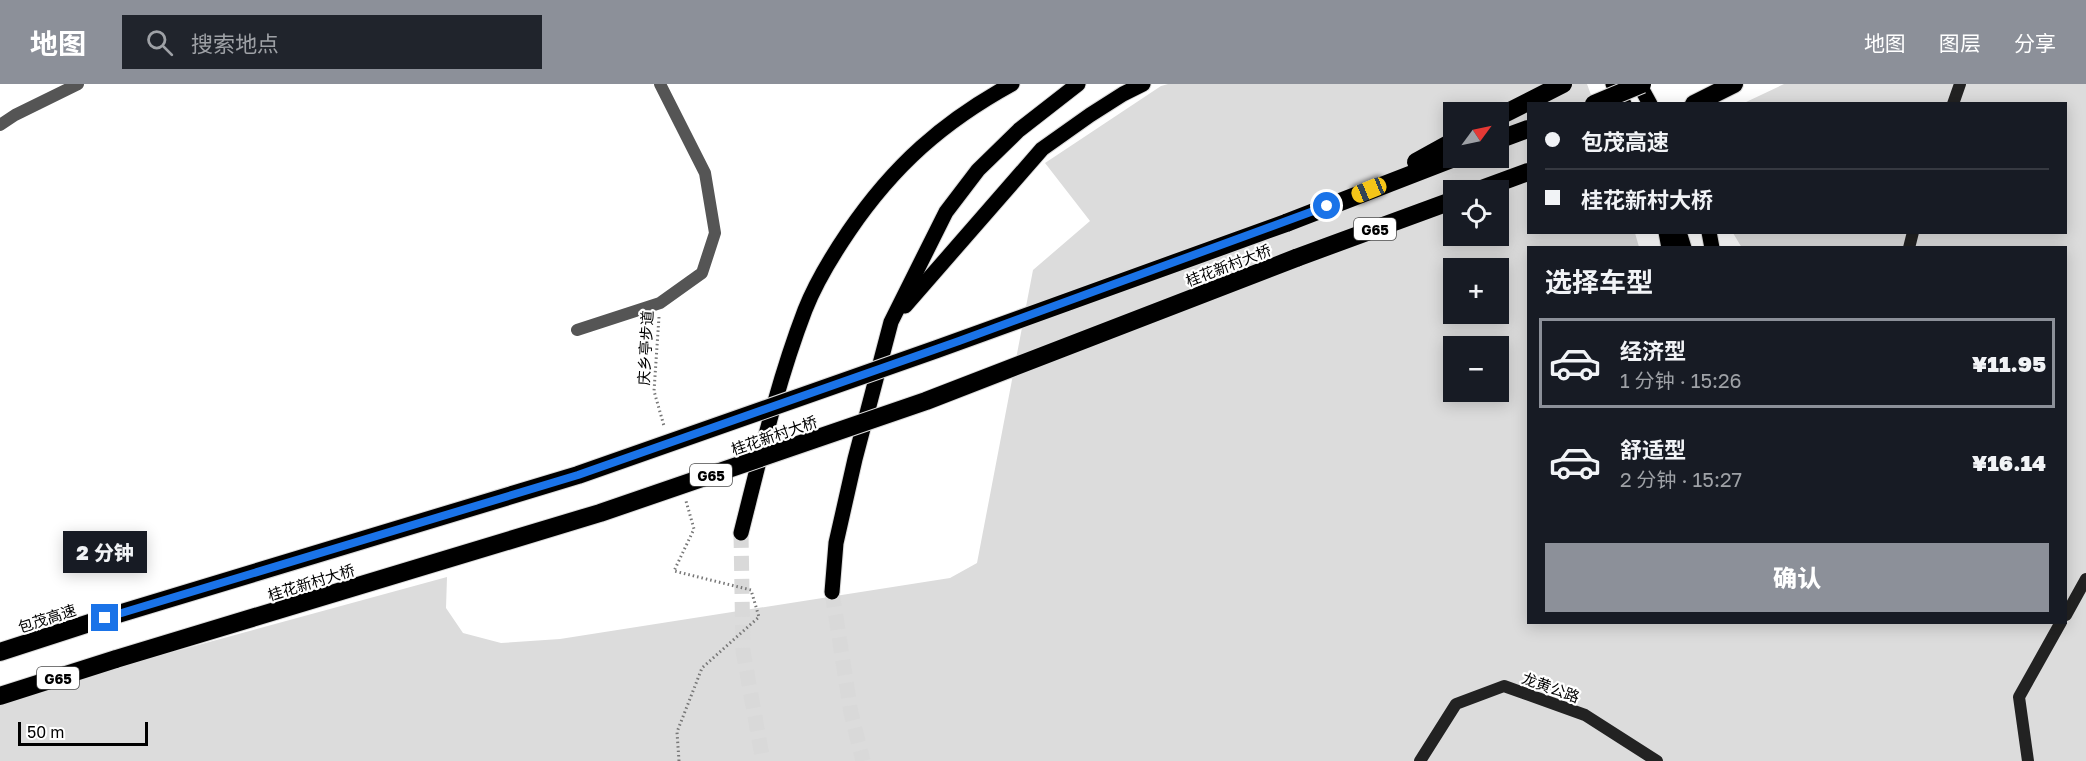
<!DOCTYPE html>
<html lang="zh">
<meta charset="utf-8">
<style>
body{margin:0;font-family:"Golos Text","Noto Sans SC",sans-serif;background:#20242c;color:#f1f3f6;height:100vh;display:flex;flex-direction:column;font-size:22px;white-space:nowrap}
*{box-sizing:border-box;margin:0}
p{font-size:20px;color:#9ea1a6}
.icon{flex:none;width:33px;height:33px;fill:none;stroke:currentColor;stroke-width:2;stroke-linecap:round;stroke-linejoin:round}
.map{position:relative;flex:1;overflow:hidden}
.drawer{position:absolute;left:1527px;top:162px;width:540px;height:378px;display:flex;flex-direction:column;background:#171b24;border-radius:0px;box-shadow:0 3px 15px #0003}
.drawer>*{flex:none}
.guide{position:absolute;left:1527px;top:18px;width:540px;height:132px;border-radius:0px;box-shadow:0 3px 15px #0003;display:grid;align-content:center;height:132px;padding:0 18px;background:#171b24}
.needle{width:39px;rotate:57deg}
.fabs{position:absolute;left:1443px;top:18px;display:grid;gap:12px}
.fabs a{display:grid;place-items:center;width:66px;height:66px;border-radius:0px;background:#171b24;box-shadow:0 3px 15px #0003;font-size:30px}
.scale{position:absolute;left:18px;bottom:15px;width:130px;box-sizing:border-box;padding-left:6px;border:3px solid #000;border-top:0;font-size:16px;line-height:21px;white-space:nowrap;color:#000;-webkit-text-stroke:4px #fff;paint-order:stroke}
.end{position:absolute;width:27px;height:27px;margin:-14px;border:8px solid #1a73e8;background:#fff;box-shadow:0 0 0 3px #fff}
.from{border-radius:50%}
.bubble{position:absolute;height:42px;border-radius:0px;background:#171b24;box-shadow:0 3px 15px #0003;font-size:20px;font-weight:800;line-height:42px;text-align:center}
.car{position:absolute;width:18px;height:36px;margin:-18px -9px;border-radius:8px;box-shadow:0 0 4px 2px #0007;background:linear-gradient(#f5c518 24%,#345 0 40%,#f5c518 0 76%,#345 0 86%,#f5c518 0)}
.guide b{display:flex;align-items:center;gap:21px;height:57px;font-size:22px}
.guide b+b{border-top:2px solid #363941}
.guide i{width:15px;height:15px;background:#f1f3f6}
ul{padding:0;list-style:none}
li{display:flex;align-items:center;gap:18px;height:90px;margin:0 12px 9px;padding:0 6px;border:3px solid transparent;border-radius:0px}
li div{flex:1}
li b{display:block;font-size:22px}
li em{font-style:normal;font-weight:800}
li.active{border-color:#8c9099}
li>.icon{width:54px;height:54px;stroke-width:1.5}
h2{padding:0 18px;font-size:27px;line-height:72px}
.primary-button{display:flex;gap:12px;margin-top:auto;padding:12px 18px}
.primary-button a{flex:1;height:69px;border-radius:0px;background:#8c9099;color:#fff;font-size:24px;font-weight:800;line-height:69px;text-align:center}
header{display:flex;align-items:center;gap:36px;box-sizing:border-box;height:84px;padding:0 30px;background:#8c9099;color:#fff}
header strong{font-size:28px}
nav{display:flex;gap:33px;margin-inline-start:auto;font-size:21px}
.search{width:420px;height:54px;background:#20242c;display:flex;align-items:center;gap:15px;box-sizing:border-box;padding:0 21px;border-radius:0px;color:#9ea1a6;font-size:22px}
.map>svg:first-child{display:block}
.green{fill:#dcdcdc;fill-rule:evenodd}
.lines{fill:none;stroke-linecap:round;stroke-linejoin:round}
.primary-tunnel{stroke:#d9d9d9;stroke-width:15;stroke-dasharray:15 8;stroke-linecap:butt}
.primary-casing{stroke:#dbdbdb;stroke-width:17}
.motorway-casing{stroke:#dbdbdb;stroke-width:20}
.path{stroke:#777;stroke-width:3;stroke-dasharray:1.5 3;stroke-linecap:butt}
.minor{stroke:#555;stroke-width:12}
.secondary{stroke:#222;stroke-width:12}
.primary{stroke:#000;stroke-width:15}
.motorway{stroke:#000;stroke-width:18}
.motorway-bridge-casing{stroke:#dbdbdb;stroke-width:20;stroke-linecap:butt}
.motorway-bridge{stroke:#000;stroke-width:18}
.route{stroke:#1a73e8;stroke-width:8}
.labels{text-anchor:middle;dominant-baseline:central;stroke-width:4.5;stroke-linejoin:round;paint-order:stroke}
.shield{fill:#fff;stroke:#4c4c4c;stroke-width:1.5}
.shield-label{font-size:14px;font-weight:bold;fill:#000}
.street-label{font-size:15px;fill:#000;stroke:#fff}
</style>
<header>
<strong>地图</strong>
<div class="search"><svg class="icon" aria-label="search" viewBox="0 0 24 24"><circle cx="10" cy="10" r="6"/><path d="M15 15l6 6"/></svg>搜索地点</div>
<nav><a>地图</a><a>图层</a><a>分享</a></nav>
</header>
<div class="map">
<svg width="2086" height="677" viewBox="0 0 2086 677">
<rect width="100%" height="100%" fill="#fff"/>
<path class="green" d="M1168,0h419l7,19 -66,1v128l107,1 4,14 -111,1v374h538v-374h-324l-9,-15 333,-1v-128l-322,-1 40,-19h302v677h-2086v-62l447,-122 -1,31 17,25 38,10 59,-4 390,-61 27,-15 56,-293 57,-49 -45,-58 116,-77zM1454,28h44v46h-44zM1454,106h44v46h-44zM1454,184h44v46h-44zM1454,262h44v46h-44z"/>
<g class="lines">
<g class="primary-tunnel">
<polyline points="741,449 743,567 763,677"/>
<polyline points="832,508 851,629 863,677"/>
</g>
<defs>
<g id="primary">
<polyline points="1613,0 1624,20"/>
<polyline points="1639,0 1650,20"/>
<polyline points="1666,148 1669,164"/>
<polyline points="1679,148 1684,164"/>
<polyline points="1709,148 1712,164"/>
<polyline points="905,222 1042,65 1090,31 1123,10 1143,0"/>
<path d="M741,449c19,-75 36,-150 64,-223 11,-28 27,-54 44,-79 45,-66 94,-109 163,-147"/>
<polyline points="832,508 836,459 855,375 891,238 946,128 978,86 1019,46 1078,0"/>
</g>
<g id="motorway">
<polyline points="1694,20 1734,0"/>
<polyline points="1498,33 1563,0"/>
<polyline points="1498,56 1528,45"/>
<polyline points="1416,78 1454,57"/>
<polyline points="1479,106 1528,88"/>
<polyline points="1286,139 1454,74"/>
<polyline points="1296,174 1454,116"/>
<polyline points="0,568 105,534"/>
<polyline points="0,612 116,575"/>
</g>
</defs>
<use href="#primary" class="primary-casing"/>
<use href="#motorway" class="motorway-casing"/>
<g class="path">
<polyline points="659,233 654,307 664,342"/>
<polyline points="679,677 677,648 702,584 759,533 751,506 674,487 694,445 686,417"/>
</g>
<g class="minor">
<polyline points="0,41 15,31 78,0"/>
<polyline points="577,246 660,219 702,189 715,149 705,89 660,0"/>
</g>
<g class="secondary">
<polyline points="1953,20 1960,0"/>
<polyline points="1909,164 1913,148"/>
<polyline points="2066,531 2086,495"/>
<polyline points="1420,677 1456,620 1504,602 1585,631 1657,677"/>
<polyline points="2028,677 2019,613 2061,538"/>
</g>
<use href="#primary" class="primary"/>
<use href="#motorway" class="motorway"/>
<defs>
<g id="motorway-bridge">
<polyline points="1594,20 1642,0"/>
<polyline points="105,534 578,391 937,265 1286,139"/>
<polyline points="116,575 600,429 926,317 1296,174"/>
</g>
</defs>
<use href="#motorway-bridge" class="motorway-bridge-casing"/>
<use href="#motorway-bridge" class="motorway-bridge"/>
</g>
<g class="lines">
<polyline class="route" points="105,534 578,391 959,257 1327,122"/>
</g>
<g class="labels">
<g class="shield">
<rect x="1354" y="134" width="42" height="22" rx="4.5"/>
<rect x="690" y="380" width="42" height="22" rx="4.5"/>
<rect x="37" y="583" width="42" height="22" rx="4.5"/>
</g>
<g class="shield-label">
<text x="1375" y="145">G65</text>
<text x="711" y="391">G65</text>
<text x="58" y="594">G65</text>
</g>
<g class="street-label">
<text transform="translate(1228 181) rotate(-21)">桂花新村大桥</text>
<text transform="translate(645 264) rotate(-87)">庆乡亭步道</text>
<text transform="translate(774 351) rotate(-19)">桂花新村大桥</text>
<text transform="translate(311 498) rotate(-17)">桂花新村大桥</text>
<text transform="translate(47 534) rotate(-18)">包茂高速</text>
<text transform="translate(1551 603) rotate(20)">龙黄公路</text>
</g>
</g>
</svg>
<div class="fabs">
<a><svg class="needle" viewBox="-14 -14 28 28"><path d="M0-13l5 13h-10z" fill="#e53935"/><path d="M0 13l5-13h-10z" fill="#9ea1a6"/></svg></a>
<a><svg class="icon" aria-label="locate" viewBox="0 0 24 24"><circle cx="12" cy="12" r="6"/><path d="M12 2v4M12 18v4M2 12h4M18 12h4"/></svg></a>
<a>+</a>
<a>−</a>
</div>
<div class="scale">50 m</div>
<i class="end from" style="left:1327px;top:122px"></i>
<i class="end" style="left:105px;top:534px"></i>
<div class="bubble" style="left:63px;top:447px;width:84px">2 分钟</div>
<i class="car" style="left:1369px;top:106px;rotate:248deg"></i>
<div class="guide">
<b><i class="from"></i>包茂高速</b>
<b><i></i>桂花新村大桥</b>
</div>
<section class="drawer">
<h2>选择车型</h2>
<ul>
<li class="active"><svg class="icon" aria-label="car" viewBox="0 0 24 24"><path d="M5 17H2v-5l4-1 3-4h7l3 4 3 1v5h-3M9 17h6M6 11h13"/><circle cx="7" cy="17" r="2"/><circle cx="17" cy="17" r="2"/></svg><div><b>经济型</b><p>1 分钟 · 15:26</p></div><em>¥11.95</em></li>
<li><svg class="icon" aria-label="car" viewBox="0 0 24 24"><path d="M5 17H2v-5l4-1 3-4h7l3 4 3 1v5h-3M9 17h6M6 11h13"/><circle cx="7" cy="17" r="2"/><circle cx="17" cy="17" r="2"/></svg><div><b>舒适型</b><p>2 分钟 · 15:27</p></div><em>¥16.14</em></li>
</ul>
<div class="primary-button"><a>确认</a></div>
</section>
</div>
